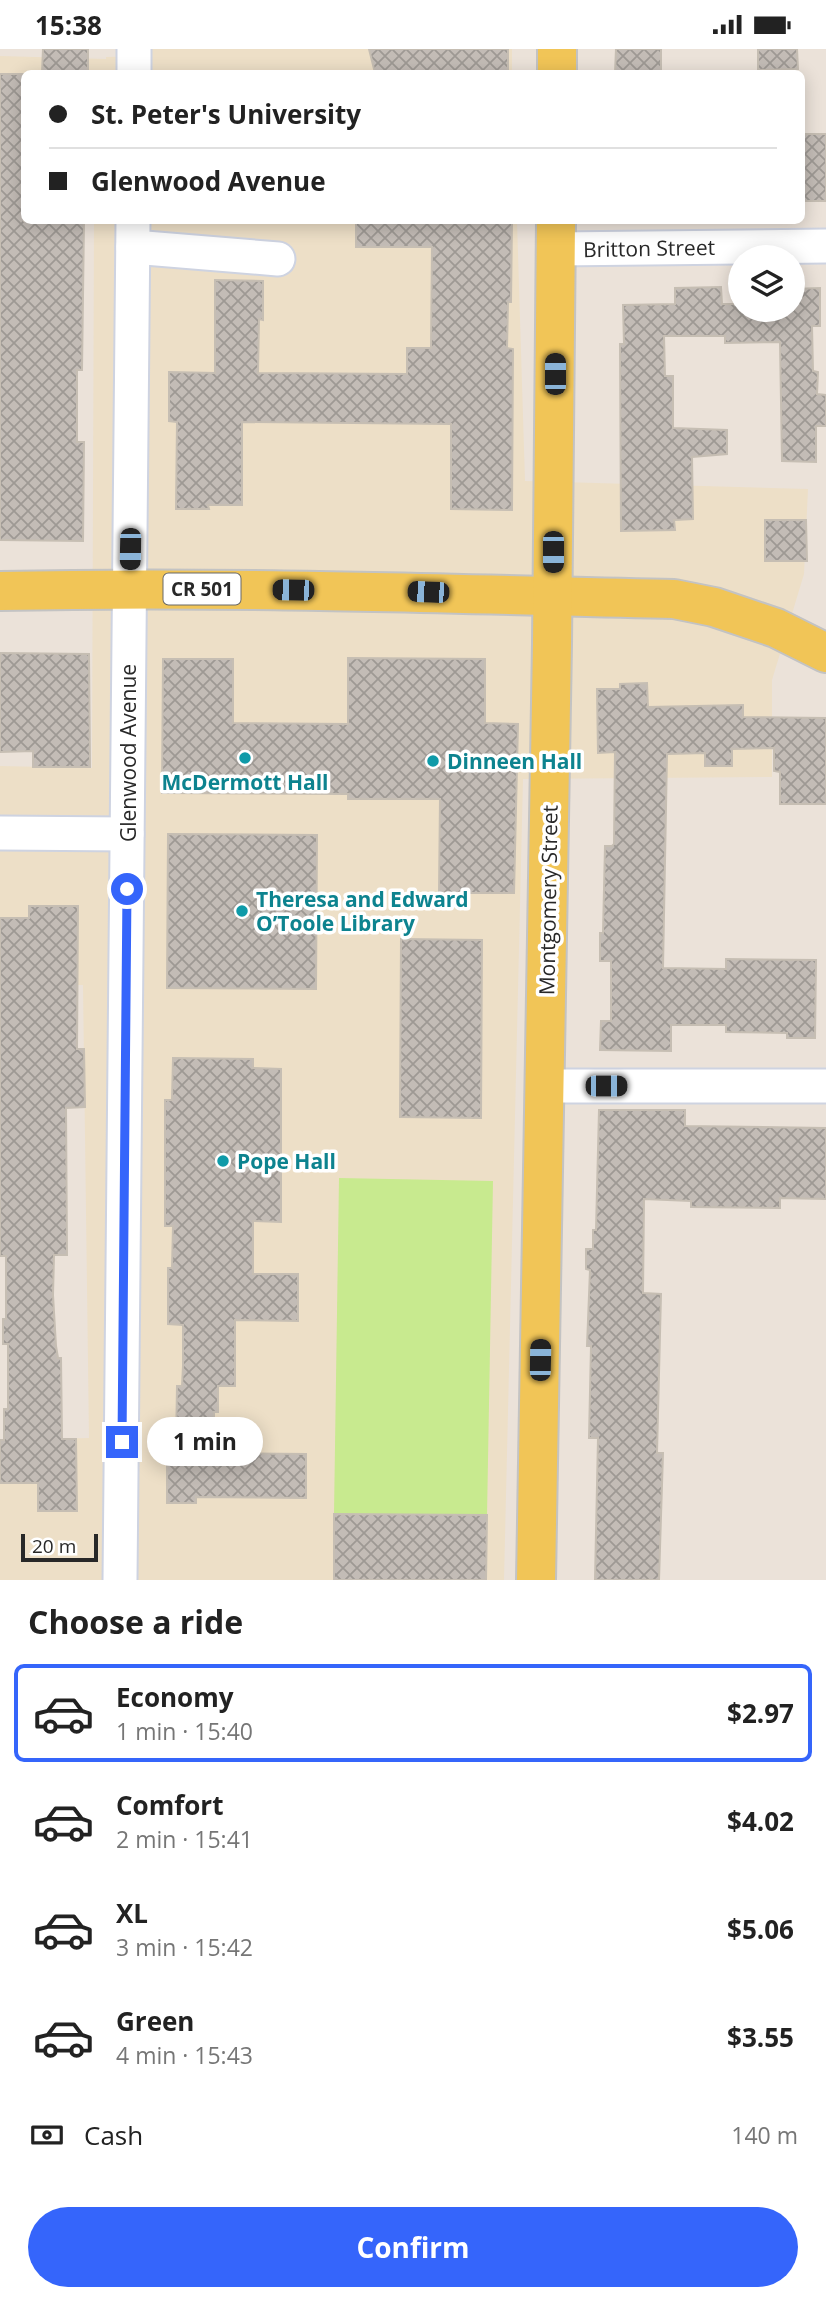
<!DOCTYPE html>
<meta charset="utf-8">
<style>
body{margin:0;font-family:"Open Sans",sans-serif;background:#f6f6f6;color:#222;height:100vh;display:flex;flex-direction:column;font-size:26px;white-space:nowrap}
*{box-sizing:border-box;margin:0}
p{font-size:23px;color:#767676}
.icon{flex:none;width:38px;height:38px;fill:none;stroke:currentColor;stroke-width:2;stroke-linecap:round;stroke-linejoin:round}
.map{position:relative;height:1531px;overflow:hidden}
.drawer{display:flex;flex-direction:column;background:#fff;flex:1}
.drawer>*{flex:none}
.banner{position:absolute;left:21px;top:21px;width:784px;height:154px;border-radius:10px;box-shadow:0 4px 18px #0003;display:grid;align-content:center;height:154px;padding:0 28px;background:#fff}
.fabs{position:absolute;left:728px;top:196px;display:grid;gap:14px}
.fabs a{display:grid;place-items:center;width:77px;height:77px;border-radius:50%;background:#fff;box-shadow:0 4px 18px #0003;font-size:35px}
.scale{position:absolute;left:21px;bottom:18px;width:77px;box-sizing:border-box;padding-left:7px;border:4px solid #282828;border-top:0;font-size:19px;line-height:24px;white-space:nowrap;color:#282828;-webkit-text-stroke:5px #fff;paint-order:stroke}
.end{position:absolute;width:32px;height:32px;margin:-16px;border:9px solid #3565fb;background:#fff;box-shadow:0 0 0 4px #fff}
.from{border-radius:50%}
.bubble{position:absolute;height:49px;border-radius:24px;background:#fff;box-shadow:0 4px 18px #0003;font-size:23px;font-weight:700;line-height:49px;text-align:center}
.car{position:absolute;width:21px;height:42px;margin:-21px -10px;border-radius:9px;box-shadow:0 0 5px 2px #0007;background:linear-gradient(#222 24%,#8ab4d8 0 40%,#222 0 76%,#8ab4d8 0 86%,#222 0)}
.banner b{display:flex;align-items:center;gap:24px;height:66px;font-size:26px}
.banner b+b{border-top:2px solid #e0e0e0}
.banner i{width:18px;height:18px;background:#222}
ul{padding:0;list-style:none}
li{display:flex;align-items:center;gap:21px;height:98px;margin:0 14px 10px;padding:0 14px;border:4px solid transparent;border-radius:10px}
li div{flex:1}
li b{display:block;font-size:26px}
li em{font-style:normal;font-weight:700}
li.on{border-color:#3565fb}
li>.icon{width:63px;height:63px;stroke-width:1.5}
h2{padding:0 28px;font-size:32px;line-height:84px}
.pay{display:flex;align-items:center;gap:18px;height:77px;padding:0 28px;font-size:26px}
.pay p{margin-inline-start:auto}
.button{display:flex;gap:14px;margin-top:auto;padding:14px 28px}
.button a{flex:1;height:80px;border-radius:42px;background:#3565fb;color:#fff;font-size:28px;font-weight:700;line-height:80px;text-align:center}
.status{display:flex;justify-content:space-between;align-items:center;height:49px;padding:0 35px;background:#fff;direction:ltr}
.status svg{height:19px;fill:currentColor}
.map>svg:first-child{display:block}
.education{fill:#eddfc7}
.pitch{fill:#c8ea8f}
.building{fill:url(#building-cross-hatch);stroke:#c6beb3;stroke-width:2}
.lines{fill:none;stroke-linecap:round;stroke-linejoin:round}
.minor-casing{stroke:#ced3e1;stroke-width:37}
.major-casing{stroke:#c3c3c3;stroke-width:42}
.minor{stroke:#fff;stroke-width:33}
.major{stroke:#f1c557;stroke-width:38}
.route{stroke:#3565fb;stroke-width:9}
.culture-dot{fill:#0f9aa8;stroke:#fff;stroke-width:2.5}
.labels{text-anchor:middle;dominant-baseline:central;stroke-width:7;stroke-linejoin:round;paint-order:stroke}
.shield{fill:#fff;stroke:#686868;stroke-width:2}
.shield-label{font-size:19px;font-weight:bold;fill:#282828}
.street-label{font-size:21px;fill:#282828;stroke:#fff}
.culture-label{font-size:21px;font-weight:bold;fill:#0d838f;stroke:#fff;text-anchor:start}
</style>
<div class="status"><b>15:38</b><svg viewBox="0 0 49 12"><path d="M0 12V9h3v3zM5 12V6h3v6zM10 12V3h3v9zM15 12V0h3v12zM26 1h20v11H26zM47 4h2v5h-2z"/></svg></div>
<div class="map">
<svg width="826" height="1531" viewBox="0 0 826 1531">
<defs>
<pattern id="building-cross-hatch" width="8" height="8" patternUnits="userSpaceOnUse" patternTransform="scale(1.75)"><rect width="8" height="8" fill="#c3bcb6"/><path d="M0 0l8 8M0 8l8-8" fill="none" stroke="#9e9994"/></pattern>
</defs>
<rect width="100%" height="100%" fill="#ebe2d9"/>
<g class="education">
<polygon points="146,0 512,0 512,24 24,24 24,157 0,157 0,7 106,10 106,8 145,7"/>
<polygon points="94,172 517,172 525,432 808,440 804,525 772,631 772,728 523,730 504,1531 0,1531 0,1391 89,1389 83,936 0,936 0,717 92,719"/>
</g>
<polygon class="pitch" points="339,1129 493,1132 487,1467 334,1465"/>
<g class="building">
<polygon points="43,0 88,0 88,24 42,24"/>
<polygon points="369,0 508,0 508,24 375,24"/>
<polygon points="616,0 661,0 661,24 615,24"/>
<polygon points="758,0 797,0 798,20 758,21"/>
<polygon points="0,25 24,25 24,172 84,172 82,321 77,321 77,393 84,393 83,492 0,491"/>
<rect x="802" y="85" width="24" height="67"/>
<polygon points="356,172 512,172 511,253 508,253 507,299 513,300 512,461 451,460 451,375 242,373 242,456 208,456 209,460 176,460 177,373 169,372 169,323 215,324 215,231 263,232 263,271 259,270 258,324 407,325 407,299 431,299 432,198 356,198"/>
<polygon points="721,238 722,255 740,255 740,261 793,261 793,240 820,239 820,277 812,277 813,322 818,323 817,345 826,346 826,377 816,377 816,413 782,412 780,293 725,294 725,287 664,287 665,327 673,327 673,379 727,381 727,405 692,408 693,470 674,471 675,481 621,482 620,295 624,295 623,256 675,255 675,239"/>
<polygon points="765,471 806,471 807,512 765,512"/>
<polygon points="0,604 89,605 90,718 33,718 33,702 0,703"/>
<polygon points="348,609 485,610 485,674 518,675 514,844 439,844 440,750 348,750 348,745 162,744 163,610 233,610 233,674 348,675"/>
<polygon points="647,634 648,658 743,656 743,668 826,669 826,755 780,755 780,723 774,722 774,699 732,700 732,717 705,717 705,704 667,705 663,919 726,920 726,910 816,911 815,989 787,989 787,984 726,983 726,976 671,976 671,1002 600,1001 601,972 611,972 611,912 600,912 600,884 603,884 605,797 612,797 614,795 615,703 598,704 597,640 620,640 620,635"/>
<polygon points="168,785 317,786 316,940 167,939"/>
<polygon points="29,857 78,857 77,1000 84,1000 85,1058 66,1059 67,1206 54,1206 53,1246 56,1297 58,1309 61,1309 62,1390 76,1390 77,1462 38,1462 38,1434 0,1434 0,1391 4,1391 4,1360 8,1360 8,1295 3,1295 3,1270 6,1270 6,1207 0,1207 0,869 29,869"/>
<polygon points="401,890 482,891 481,1069 400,1068"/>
<polygon points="173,1009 253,1010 253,1019 281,1020 281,1173 253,1172 253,1225 298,1225 298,1272 235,1271 235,1337 218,1337 218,1363 214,1363 214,1404 306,1405 306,1449 196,1448 196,1454 167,1454 167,1397 176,1397 177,1337 182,1337 183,1317 183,1276 168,1275 168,1219 172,1219 173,1177 165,1177 165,1051 172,1051"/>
<polygon points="599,1061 685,1061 685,1077 826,1079 826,1150 780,1149 780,1159 691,1158 691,1152 644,1150 643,1244 661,1245 657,1404 663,1404 659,1531 595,1531 598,1389 589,1389 591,1297 587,1297 590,1221 586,1220 586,1200 593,1200 593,1181 596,1181"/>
<polygon points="334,1465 487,1466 486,1531 334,1531"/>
</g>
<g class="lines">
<defs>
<g id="minor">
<polyline points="134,24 134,0"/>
<polyline points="133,198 278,210"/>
<polyline points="556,200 826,197"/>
<polyline points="0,784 127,785"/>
<polyline points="545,1037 826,1037"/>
<polyline points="120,1531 133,172"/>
</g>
<g id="major">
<polyline points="557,24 557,0"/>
<path d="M0,542c225,-5 449,3 674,8l40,8 62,21 50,25"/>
<polyline points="536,1531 552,595 556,172"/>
</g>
</defs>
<use href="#minor" class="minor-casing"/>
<use href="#major" class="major-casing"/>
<use href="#minor" class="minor"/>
<use href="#major" class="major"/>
</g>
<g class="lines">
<polyline class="route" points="122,1393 127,840"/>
</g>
<g class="culture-dot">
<circle cx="245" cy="709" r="7"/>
<circle cx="433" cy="712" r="7"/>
<circle cx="242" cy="862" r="7"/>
<circle cx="223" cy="1112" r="7"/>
</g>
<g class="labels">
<rect class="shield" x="163.5" y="524.5" width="77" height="31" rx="5"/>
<g class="shield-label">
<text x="202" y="540">CR 501</text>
</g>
<g class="street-label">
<text transform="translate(649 199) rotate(-1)">Britton Street</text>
<text transform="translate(128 704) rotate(-90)">Glenwood Avenue</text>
<text transform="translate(548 851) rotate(-89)">Montgomery Street</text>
</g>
<g class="culture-label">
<text x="447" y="712">Dinneen Hall</text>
<text x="245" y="733" text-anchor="middle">McDermott Hall</text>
<text x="256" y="850">Theresa and Edward<tspan x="256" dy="24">O’Toole Library</tspan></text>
<text x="237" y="1112">Pope Hall</text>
</g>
</g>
</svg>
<div class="fabs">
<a><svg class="icon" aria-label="layers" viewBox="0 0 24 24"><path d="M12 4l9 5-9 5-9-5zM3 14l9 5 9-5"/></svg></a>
</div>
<div class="scale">20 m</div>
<i class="end from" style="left:127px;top:840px"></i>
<i class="end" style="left:122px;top:1393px"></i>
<div class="bubble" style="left:147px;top:1368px;width:116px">1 min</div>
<i class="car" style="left:555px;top:325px;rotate:0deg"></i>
<i class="car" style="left:130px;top:500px;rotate:181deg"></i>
<i class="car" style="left:553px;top:503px;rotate:180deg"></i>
<i class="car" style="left:293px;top:541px;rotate:271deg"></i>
<i class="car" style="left:428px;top:543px;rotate:272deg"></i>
<i class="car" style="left:606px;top:1037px;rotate:90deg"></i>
<i class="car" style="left:540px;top:1311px;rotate:1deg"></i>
<div class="banner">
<b><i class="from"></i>St. Peter's University</b>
<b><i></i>Glenwood Avenue</b>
</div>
</div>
<section class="drawer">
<h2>Choose a ride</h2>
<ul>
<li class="on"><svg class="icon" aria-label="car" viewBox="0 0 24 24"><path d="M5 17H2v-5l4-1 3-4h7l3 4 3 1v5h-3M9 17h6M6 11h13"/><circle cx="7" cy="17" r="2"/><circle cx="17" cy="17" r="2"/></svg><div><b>Economy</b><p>1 min · 15:40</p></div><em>$2.97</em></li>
<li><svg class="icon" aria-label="car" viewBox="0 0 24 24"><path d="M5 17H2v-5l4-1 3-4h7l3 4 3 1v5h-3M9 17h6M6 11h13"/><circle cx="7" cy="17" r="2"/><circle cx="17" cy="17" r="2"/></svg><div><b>Comfort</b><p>2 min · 15:41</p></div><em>$4.02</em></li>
<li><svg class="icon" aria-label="car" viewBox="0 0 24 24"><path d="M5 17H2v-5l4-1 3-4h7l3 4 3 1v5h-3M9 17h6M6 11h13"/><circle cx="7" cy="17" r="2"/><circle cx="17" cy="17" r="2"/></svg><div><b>XL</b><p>3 min · 15:42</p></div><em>$5.06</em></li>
<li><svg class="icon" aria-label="car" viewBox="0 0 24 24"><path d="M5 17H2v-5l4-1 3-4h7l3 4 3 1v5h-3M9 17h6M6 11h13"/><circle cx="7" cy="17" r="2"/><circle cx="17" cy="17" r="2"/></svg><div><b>Green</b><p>4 min · 15:43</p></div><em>$3.55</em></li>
</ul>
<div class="pay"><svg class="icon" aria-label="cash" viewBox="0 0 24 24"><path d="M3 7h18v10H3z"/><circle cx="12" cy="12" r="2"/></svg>Cash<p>140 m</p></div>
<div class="button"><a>Confirm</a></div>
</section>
